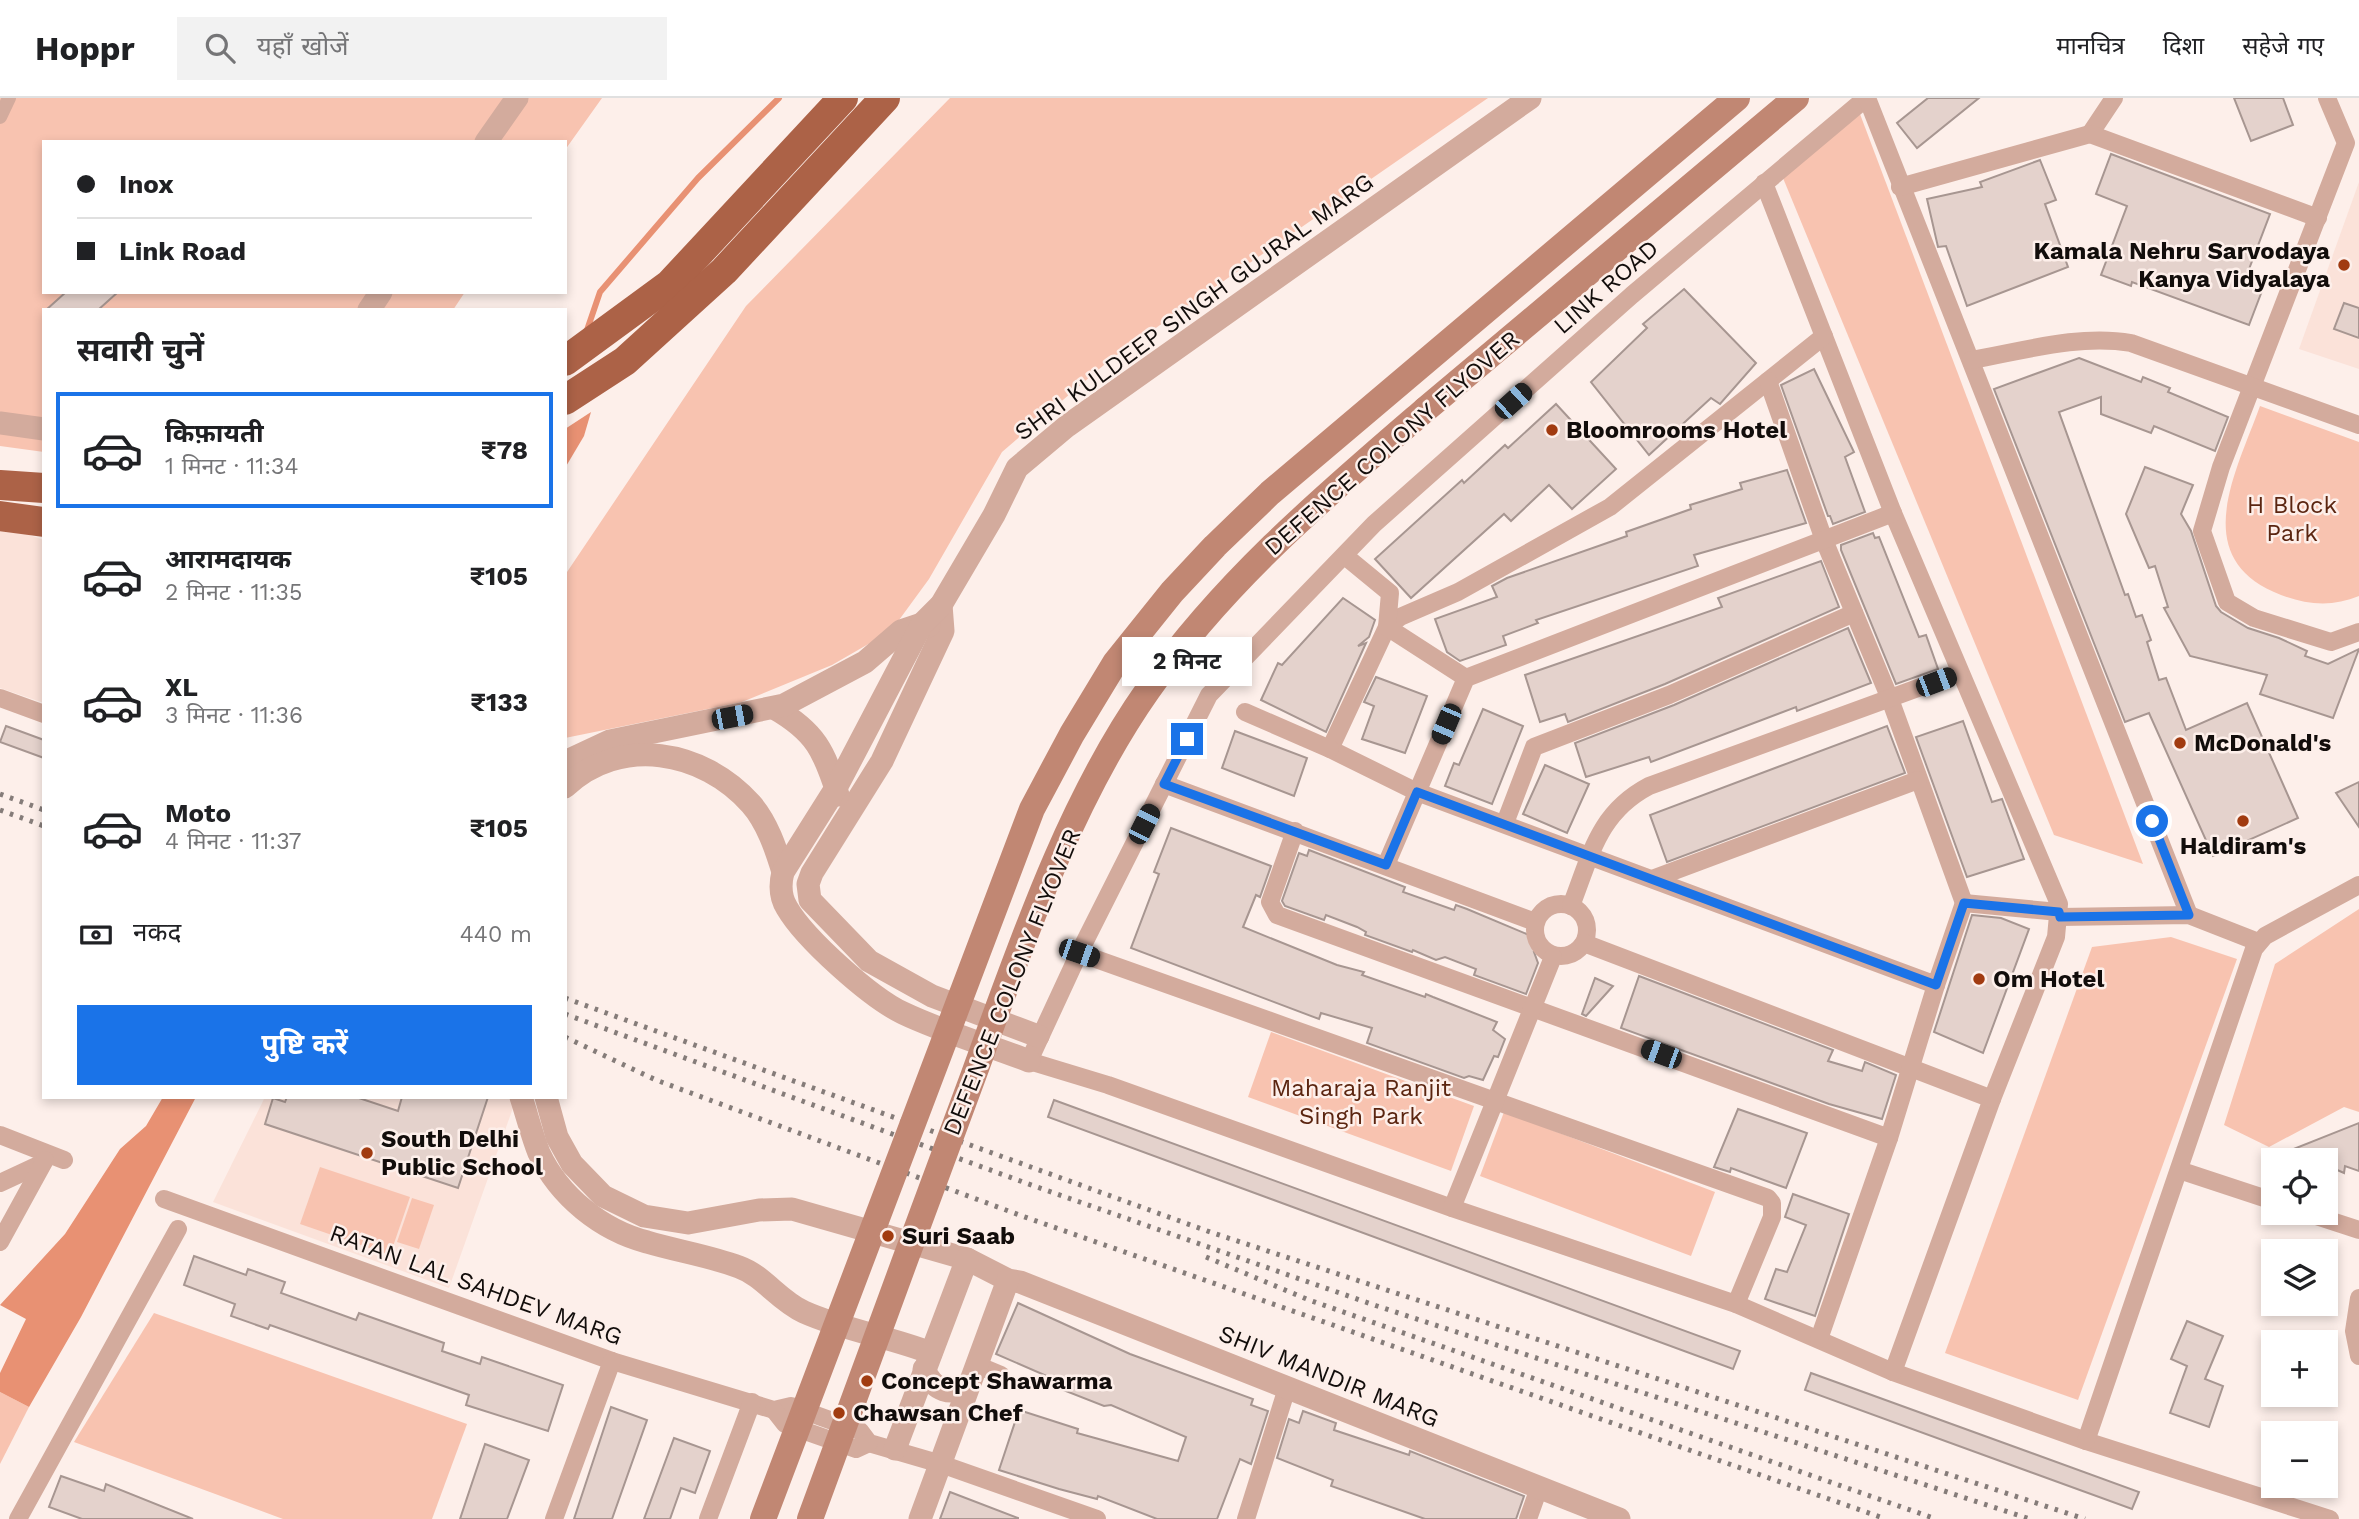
<!DOCTYPE html>
<html lang="hi">
<meta charset="utf-8">
<style>
body{margin:0;font-family:"Work Sans","Noto Sans Devanagari",sans-serif;background:#f2f2f2;color:#202124;height:100vh;display:flex;flex-direction:column;font-size:26px;white-space:nowrap}
*{box-sizing:border-box;margin:0}
p{font-size:23px;color:#757577}
.icon{flex:none;width:38px;height:38px;fill:none;stroke:currentColor;stroke-width:2;stroke-linecap:round;stroke-linejoin:round}
.map{position:relative;flex:1;overflow:hidden}
.drawer{position:absolute;left:42px;top:210px;width:525px;height:791px;display:flex;flex-direction:column;background:#fff;border-radius:0px;box-shadow:0 4px 10px #0003}
.drawer>*{flex:none}
.banner{position:absolute;left:42px;top:42px;width:525px;height:154px;border-radius:0px;box-shadow:0 4px 10px #0003;display:grid;align-content:center;height:154px;padding:0 35px;background:#fff}
.controls{position:absolute;left:2261px;top:1050px;display:grid;gap:14px}
.controls a{display:grid;place-items:center;width:77px;height:77px;border-radius:0px;background:#fff;box-shadow:0 4px 10px #0003;font-size:35px}
.end{position:absolute;width:32px;height:32px;margin:-16px;border:9px solid #1a73e8;background:#fff;box-shadow:0 0 0 4px #fff}
.from{border-radius:50%}
.bubble{position:absolute;height:49px;border-radius:0px;background:#fff;box-shadow:0 4px 10px #0003;font-size:23px;font-weight:700;line-height:49px;text-align:center}
.car{position:absolute;width:21px;height:42px;margin:-21px -10px;border-radius:9px;box-shadow:0 0 5px 2px #0007;background:linear-gradient(#222 24%,#8ab4d8 0 40%,#222 0 76%,#8ab4d8 0 86%,#222 0)}
.banner b{display:flex;align-items:center;gap:24px;height:66px;font-size:26px}
.banner b+b{border-top:2px solid #e0e0e0}
.banner i{width:18px;height:18px;background:#202124}
ul{padding:0;list-style:none}
li{display:flex;align-items:center;gap:21px;height:116px;margin:0 14px 10px;padding:0 21px;border:4px solid transparent;border-radius:0px}
li div{flex:1}
li b{display:block;font-size:26px}
li em{font-style:normal;font-weight:700}
li.on{border-color:#1a73e8}
li>.icon{width:63px;height:63px;stroke-width:1.5}
h2{padding:0 35px;font-size:32px;line-height:84px}
.pay{display:flex;align-items:center;gap:18px;height:77px;padding:0 35px;font-size:26px}
.pay p{margin-inline-start:auto}
.primary-button{display:flex;gap:14px;margin-top:auto;padding:14px 35px}
.primary-button a{flex:1;height:80px;border-radius:0px;background:#1a73e8;color:#fff;font-size:28px;font-weight:700;line-height:80px;text-align:center}
header{display:flex;align-items:center;gap:42px;box-sizing:border-box;height:98px;padding:0 35px;background:#fff;border-bottom:2px solid #e0e0e0}
header strong{font-size:33px}
nav{display:flex;gap:38px;margin-inline-start:auto;font-size:24px}
.search{width:490px;height:63px;background:#f2f2f2;display:flex;align-items:center;gap:18px;box-sizing:border-box;padding:0 24px;border-radius:0px;color:#757577;font-size:26px}
.map>svg:first-child{display:block}
.built{fill:#fbe2d9}
.green{fill:#f8c3b0}
.water{fill:#e89173}
.lines{fill:none;stroke-linecap:round;stroke-linejoin:round}
.stream{stroke:#e89173;stroke-width:6}
.building{fill:#e4d2cc;stroke:#a79691;stroke-width:2}
.pedestrian{stroke:#d3ab9d;stroke-width:14}
.minor{stroke:#d3ab9d;stroke-width:18}
.tertiary{stroke:#d3ab9d;stroke-width:23}
.secondary{stroke:#c18773;stroke-width:26}
.trunk{stroke:#ac6247;stroke-width:30}
.rail{stroke:#857c79;stroke-width:5;stroke-dasharray:3.5 7;stroke-linecap:butt}
.secondary-bridge{stroke:#c18773;stroke-width:26}
.route{stroke:#1a73e8;stroke-width:9}
.poi-dot{fill:#a13b10;stroke:#fdefea;stroke-width:2.5}
.labels{text-anchor:middle;dominant-baseline:central;stroke-width:5;stroke-linejoin:round;paint-order:stroke}
.poi-label{font-size:24px;font-weight:bold;fill:#120d0b;stroke:#fdefea;text-anchor:start}
.street-label{font-size:24px;fill:#120d0b;stroke:#fdefea}
.park-label{font-size:24px;fill:#5b2510;stroke:#fdefea}
</style>
<header>
<strong>Hoppr</strong>
<div class="search"><svg class="icon" aria-label="search" viewBox="0 0 24 24"><circle cx="10" cy="10" r="6"/><path d="M15 15l6 6"/></svg>यहाँ खोजें</div>
<nav><a>मानचित्र</a><a>दिशा</a><a>सहेजे गए</a></nav>
</header>
<div class="map">
<svg width="2359" height="1421" viewBox="0 0 2359 1421">
<rect width="100%" height="100%" fill="#fdefea"/>
<g class="built">
<polygon points="2359,84 2359,271 2299,251"/>
<polygon points="0,427 44,442 44,605 0,590"/>
<polygon points="265,999 512,999 514,1007 449,1190 213,1104"/>
</g>
<g class="green">
<polygon points="0,0 602,0 565,52 565,44 44,44 44,194 465,194 453,212 44,212 44,354 0,348"/>
<polygon points="950,0 1488,0 1111,261 1002,354 929,481 891,533 832,567 742,604 565,640 565,477 746,208"/>
<polygon points="1860,16 2143,766 2054,737 1783,80"/>
<path d="M2260,308l99,36v154c-26,11 -52,9 -78,-1 -94,-36 -45,-122 -21,-189z"/>
<polygon points="2359,811 2359,1014 2344,1009 2269,1049 2224,1027 2275,866"/>
<polygon points="2171,839 2237,861 2078,1302 1945,1255 2092,849"/>
<polygon points="1271,934 1474,1008 1451,1073 1248,999"/>
<polygon points="1504,1014 1715,1094 1691,1158 1480,1078"/>
<polygon points="320,1069 410,1099 390,1157 300,1126"/>
<polygon points="412,1100 434,1107 419,1151 397,1144"/>
<polygon points="154,1215 467,1326 432,1421 283,1421 74,1344"/>
<polygon points="0,1294 29,1309 0,1366"/>
</g>
<g class="water">
<polygon points="591,314 584,338 565,370 565,331"/>
<polygon points="163,999 196,999 81,1219 29,1309 0,1294 0,1275 26,1221 0,1207 65,1136 120,1051 146,1028"/>
</g>
<g class="lines">
<polyline class="stream" points="586,235 600,194 698,80 779,0"/>
</g>
<g class="building">
<polygon points="1928,0 1979,0 1917,50 1897,25"/>
<polygon points="2234,0 2283,0 2293,27 2251,43"/>
<polygon points="2111,56 2270,116 2246,179 2265,185 2249,227 2132,184 2131,188 2101,177 2127,108 2096,96"/>
<polygon points="2040,62 2056,102 2045,106 2068,169 1967,208 1946,148 1938,149 1927,101 1982,89 1980,84"/>
<polygon points="1684,191 1756,265 1720,306 1711,300 1649,357 1591,284 1647,230 1643,226"/>
<polygon points="66,194 118,194 98,212 46,212"/>
<polygon points="2344,205 2359,210 2359,240 2334,231"/>
<polygon points="2079,260 2141,284 2143,279 2170,290 2168,294 2228,319 2215,353 2154,328 2151,335 2101,316 2101,299 2059,314 2125,497 2128,496 2136,519 2142,517 2151,542 2147,544 2159,582 2166,580 2186,632 2247,605 2298,720 2213,758 2149,615 2125,624 1994,291"/>
<polygon points="1814,271 1854,354 1845,359 1865,414 1833,426 1830,418 1828,418 1781,287"/>
<polygon points="1556,306 1616,371 1572,411 1549,387 1511,423 1504,416 1411,500 1375,461 1462,382 1464,385 1505,347 1508,350"/>
<polygon points="2145,369 2193,387 2181,416 2191,433 2216,508 2221,514 2248,530 2279,540 2307,553 2305,558 2328,566 2359,551 2333,620 2260,596 2267,577 2190,558 2164,510 2168,509 2155,468 2149,470 2126,416"/>
<polygon points="1787,372 1806,425 1694,457 1698,468 1536,522 1538,525 1503,538 1506,547 1460,563 1447,554 1435,521 1497,499 1492,488 1507,480 1627,438 1626,434 1691,411 1690,407 1742,391 1740,385"/>
<polygon points="1873,435 1875,440 1879,439 1919,539 1926,537 1938,571 1896,586 1841,452 1841,447"/>
<polygon points="1821,463 1839,509 1665,586 1568,624 1565,616 1540,624 1525,577 1722,509 1718,500"/>
<polygon points="1343,500 1375,522 1369,539 1358,548 1366,545 1326,634 1261,602 1278,565 1282,567"/>
<polygon points="1848,530 1871,585 1797,613 1796,609 1651,664 1649,659 1586,679 1575,645 1674,607"/>
<polygon points="1376,579 1427,598 1405,655 1362,641 1374,608 1364,604"/>
<polygon points="1483,611 1523,628 1492,706 1445,688 1454,665 1459,667"/>
<polygon points="1963,623 1992,704 2002,701 2024,761 1967,779 1916,639"/>
<polygon points="6,628 44,642 44,660 0,644"/>
<polygon points="1887,628 1905,675 1667,764 1650,717"/>
<polygon points="1235,633 1307,660 1294,698 1222,670"/>
<polygon points="1545,667 1589,686 1567,735 1523,716"/>
<polygon points="2359,684 2359,729 2336,695"/>
<polygon points="1171,730 1271,768 1260,799 1256,797 1243,829 1337,867 1364,874 1362,877 1425,899 1426,896 1433,899 1497,924 1493,932 1505,941 1498,959 1494,958 1483,982 1469,978 1464,980 1367,945 1372,930 1321,915 1319,921 1131,850 1159,776 1154,774"/>
<polygon points="1309,752 1405,789 1403,794 1454,812 1456,807 1467,811 1529,837 1541,853 1534,854 1538,865 1526,896 1474,877 1476,871 1445,859 1436,862 1413,852 1412,854 1365,837 1366,834 1357,829 1326,817 1324,822 1285,808 1282,803 1299,755 1307,758"/>
<polygon points="1972,817 2001,820 2029,831 1983,955 1934,934"/>
<polygon points="1639,878 1833,952 1828,963 1862,973 1865,964 1896,977 1882,1021 1829,1006 1621,930"/>
<polygon points="1595,880 1613,888 1586,918 1582,916"/>
<polygon points="287,999 356,999 398,1013 402,999 488,999 458,1090 265,1026 273,1000 285,1004"/>
<polygon points="1054,1002 1740,1253 1733,1271 1048,1019"/>
<polygon points="1738,1011 1807,1035 1786,1090 1731,1070 1730,1074 1714,1069"/>
<polygon points="2359,1025 2359,1073 2345,1068 2344,1075 2326,1067 2326,1062 2315,1062 2291,1052"/>
<polygon points="1793,1096 1849,1116 1815,1218 1765,1201 1776,1171 1787,1174 1806,1127 1785,1119"/>
<polygon points="194,1158 246,1177 248,1171 285,1184 281,1195 356,1222 359,1215 444,1245 442,1253 480,1266 482,1259 563,1287 548,1333 466,1307 469,1297 270,1227 268,1231 231,1218 235,1206 184,1187"/>
<polygon points="1018,1205 1130,1256 1253,1301 1251,1307 1268,1313 1251,1366 1240,1361 1217,1421 1157,1421 1098,1398 1097,1401 1059,1391 999,1372 1019,1312 1078,1331 1077,1335 1178,1363 1186,1339 1111,1307 1104,1308 1053,1288 1056,1282 996,1256"/>
<polygon points="2187,1223 2223,1238 2205,1281 2223,1288 2209,1329 2170,1315 2187,1268 2171,1261"/>
<polygon points="1811,1275 2139,1394 2132,1411 1805,1292"/>
<polygon points="611,1309 647,1322 612,1421 574,1421"/>
<polygon points="1303,1313 1336,1325 1334,1332 1409,1357 1410,1353 1524,1398 1516,1421 1425,1421 1331,1388 1333,1382 1277,1360 1289,1321 1299,1325"/>
<polygon points="674,1340 710,1353 695,1395 681,1390 670,1421 644,1421"/>
<polygon points="485,1346 529,1362 507,1421 460,1421"/>
<polygon points="61,1378 104,1393 106,1386 193,1421 82,1421 49,1409"/>
<polygon points="950,1394 1018,1420 1018,1421 940,1421"/>
</g>
<g class="lines">
<polyline class="pedestrian" points="0,19 9,0"/>
<g class="minor">
<polyline points="1866,0 1632,197 1374,426 1209,597 1079,855 1029,963 1108,987 1452,1110 1736,1206 1893,1274 2086,1343 2330,1421"/>
<polyline points="1867,0 2189,817"/>
<polyline points="2327,0 2346,45 2221,369 2202,433 2227,504 2254,520 2331,544 2359,534"/>
<polyline points="2090,36 2114,0"/>
<polyline points="1764,85 1893,415 2059,806 2056,839 1992,1001 1893,1274"/>
<polyline points="1900,89 2090,36 2318,120"/>
<polyline points="1824,238 1610,409 1458,494 1400,519 1387,529 1330,651 1417,694 1936,887 1964,805 2059,814"/>
<path d="M1971,262c52,-9 108,-26 160,-17l228,82"/>
<polyline points="1768,283 1824,442 1890,601 1964,805"/>
<polyline points="1345,458 1390,495 1387,529 1466,580"/>
<polyline points="0,600 44,616"/>
<polyline points="1245,614 1330,651"/>
<polyline points="1164,686 1535,824"/>
<polyline points="1505,725 1534,649 1669,597 1854,515"/>
<polyline points="1295,733 1270,804 1277,817 1889,1040"/>
<polyline points="1386,767 1466,580 1893,415"/>
<polyline points="1655,780 1918,682"/>
<circle cx="1561" cy="832" r="26"/>
<path d="M1571,808c20,-51 27,-93 78,-120l310,-113"/>
<polyline points="2060,819 2189,817 2258,844"/>
<polyline points="1584,845 1992,1001"/>
<polyline points="1079,855 1768,1100 1772,1105 1772,1119 1736,1206"/>
<polyline points="0,1037 64,1062"/>
<polyline points="2179,1072 2273,1103"/>
<polyline points="0,1085 43,1065"/>
<polyline points="164,1101 612,1263 774,1312 791,1308 860,1333 869,1345 941,1366 1097,1421"/>
<polyline points="1452,1110 1553,859"/>
<polyline points="2307,1115 2359,1132"/>
<polyline points="0,1144 45,1062"/>
<polyline points="2359,1200 2354,1233 2359,1258"/>
<polyline points="1819,1241 1889,1040 1936,887"/>
<polyline points="977,1267 1001,1277"/>
<polyline points="774,1312 785,1326 856,1351 869,1345"/>
<polyline points="2086,1343 2254,851 2265,838 2359,787"/>
<polyline points="18,1421 178,1131"/>
<polyline points="554,1421 612,1263"/>
<polyline points="708,1421 752,1304"/>
<polyline points="1246,1421 1287,1290"/>
<polyline points="1528,1421 1539,1390"/>
</g>
<g class="tertiary">
<polyline points="486,44 517,0"/>
<polyline points="369,212 381,194"/>
<polyline points="0,325 44,331"/>
<polyline points="941,507 943,533 882,663 812,775 808,786 810,802 869,863 932,898 1038,938"/>
<path d="M774,610c42,24 50,43 64,87"/>
<polyline points="565,664 610,643 784,607 865,564 901,533 922,526 929,528"/>
<path d="M565,689c55,-52 138,-37 186,17 16,18 25,45 32,68"/>
<path d="M1029,963c-41,-16 -86,-29 -126,-48 -32,-15 -98,-74 -116,-105 -7,-11 -7,-24 -4,-36l53,-84 86,-164 19,-19 53,-90 23,-47 50,-42 463,-328"/>
<path d="M521,999c6,18 11,39 18,56 20,43 62,77 108,89 30,9 63,14 92,25 25,9 39,33 65,45 40,18 86,25 127,41"/>
<polyline points="546,999 557,1039 572,1066 603,1098 644,1118 688,1125 759,1112 792,1111 967,1161 1008,1182 1020,1184 1619,1421"/>
<path d="M924,1271c9,21 28,30 46,13"/>
<polyline points="895,1351 967,1161"/>
<polyline points="920,1421 1008,1182"/>
</g>
<polyline class="secondary" points="1426,311 1796,0"/>
<g class="trunk">
<polyline points="565,263 670,186 843,0"/>
<polyline points="565,302 625,263 724,173 885,0"/>
<polyline points="0,387 44,390"/>
<polyline points="0,418 44,424"/>
</g>
<g class="rail">
<polyline points="0,696 44,712"/>
<polyline points="0,712 44,728"/>
<polyline points="565,900 1210,1134 2085,1421"/>
<polyline points="565,916 1034,1088 1377,1208 2030,1421"/>
<polyline points="565,939 656,982 1022,1118 1886,1421"/>
<polyline points="1206,1159 1309,1202 1936,1421"/>
</g>
<g class="secondary-bridge">
<polyline points="763,1421 1032,711 1072,636 1115,565 1172,494 1215,448 1270,395 1737,0"/>
<path d="M810,1421c54,-148 109,-297 164,-445 47,-129 95,-272 174,-384 76,-109 178,-195 278,-281"/>
</g>
</g>
<g class="lines">
<polyline class="route" points="1187,641 1164,686 1386,767 1417,694 1936,887 1964,805 2059,814 2060,819 2189,817 2152,723"/>
</g>
<g class="poi-dot">
<circle cx="2344" cy="167" r="7"/>
<circle cx="1552" cy="332" r="7"/>
<circle cx="2180" cy="645" r="7"/>
<circle cx="2243" cy="723" r="7"/>
<circle cx="1979" cy="881" r="7"/>
<circle cx="367" cy="1055" r="7"/>
<circle cx="888" cy="1138" r="7"/>
<circle cx="867" cy="1283" r="7"/>
<circle cx="839" cy="1315" r="7"/>
</g>
<g class="labels">
<g class="poi-label">
<text x="2330" y="153" text-anchor="end">Kamala Nehru Sarvodaya<tspan x="2330" dy="28">Kanya Vidyalaya</tspan></text>
<text x="1566" y="332">Bloomrooms Hotel</text>
<text x="2194" y="645">McDonald's</text>
<text x="2243" y="748" text-anchor="middle">Haldiram's</text>
<text x="1993" y="881">Om Hotel</text>
<text x="381" y="1041">South Delhi<tspan x="381" dy="28">Public School</tspan></text>
<text x="902" y="1138">Suri Saab</text>
<text x="881" y="1283">Concept Shawarma</text>
<text x="853" y="1315">Chawsan Chef</text>
</g>
<g class="street-label">
<text transform="translate(1606 189) rotate(-41)">LINK ROAD</text>
<text transform="translate(1194 209) rotate(-36)">SHRI KULDEEP SINGH GUJRAL MARG</text>
<text transform="translate(1392 345) rotate(-41)">DEFENCE COLONY FLYOVER</text>
<text transform="translate(1012 884) rotate(-68)">DEFENCE COLONY FLYOVER</text>
<text transform="translate(476 1187) rotate(20)">RATAN LAL SAHDEV MARG</text>
<text transform="translate(1329 1278) rotate(22)">SHIV MANDIR MARG</text>
</g>
<g class="park-label">
<text x="2292" y="407">H Block<tspan x="2292" dy="28">Park</tspan></text>
<text x="1361" y="990">Maharaja Ranjit<tspan x="1361" dy="28">Singh Park</tspan></text>
</g>
</g>
</svg>
<div class="controls">
<a><svg class="icon" aria-label="locate" viewBox="0 0 24 24"><circle cx="12" cy="12" r="6"/><path d="M12 2v4M12 18v4M2 12h4M18 12h4"/></svg></a>
<a><svg class="icon" aria-label="layers" viewBox="0 0 24 24"><path d="M12 4l9 5-9 5-9-5zM3 14l9 5 9-5"/></svg></a>
<a>+</a>
<a>−</a>
</div>
<i class="end from" style="left:2152px;top:723px"></i>
<i class="end" style="left:1187px;top:641px"></i>
<div class="bubble" style="left:1122px;top:539px;width:130px">2 मिनट</div>
<i class="car" style="left:1513px;top:303px;rotate:48deg"></i>
<i class="car" style="left:1936px;top:584px;rotate:69deg"></i>
<i class="car" style="left:732px;top:619px;rotate:79deg"></i>
<i class="car" style="left:1446px;top:626px;rotate:203deg"></i>
<i class="car" style="left:1144px;top:726px;rotate:27deg"></i>
<i class="car" style="left:1079px;top:855px;rotate:109deg"></i>
<i class="car" style="left:1661px;top:956px;rotate:290deg"></i>
<div class="banner">
<b><i class="from"></i>Inox</b>
<b><i></i>Link Road</b>
</div>
<section class="drawer">
<h2>सवारी चुनें</h2>
<ul>
<li class="on"><svg class="icon" aria-label="car" viewBox="0 0 24 24"><path d="M5 17H2v-5l4-1 3-4h7l3 4 3 1v5h-3M9 17h6M6 11h13"/><circle cx="7" cy="17" r="2"/><circle cx="17" cy="17" r="2"/></svg><div><b>किफ़ायती</b><p>1 मिनट · 11:34</p></div><em>₹78</em></li>
<li><svg class="icon" aria-label="car" viewBox="0 0 24 24"><path d="M5 17H2v-5l4-1 3-4h7l3 4 3 1v5h-3M9 17h6M6 11h13"/><circle cx="7" cy="17" r="2"/><circle cx="17" cy="17" r="2"/></svg><div><b>आरामदायक</b><p>2 मिनट · 11:35</p></div><em>₹105</em></li>
<li><svg class="icon" aria-label="car" viewBox="0 0 24 24"><path d="M5 17H2v-5l4-1 3-4h7l3 4 3 1v5h-3M9 17h6M6 11h13"/><circle cx="7" cy="17" r="2"/><circle cx="17" cy="17" r="2"/></svg><div><b>XL</b><p>3 मिनट · 11:36</p></div><em>₹133</em></li>
<li><svg class="icon" aria-label="car" viewBox="0 0 24 24"><path d="M5 17H2v-5l4-1 3-4h7l3 4 3 1v5h-3M9 17h6M6 11h13"/><circle cx="7" cy="17" r="2"/><circle cx="17" cy="17" r="2"/></svg><div><b>Moto</b><p>4 मिनट · 11:37</p></div><em>₹105</em></li>
</ul>
<div class="pay"><svg class="icon" aria-label="cash" viewBox="0 0 24 24"><path d="M3 7h18v10H3z"/><circle cx="12" cy="12" r="2"/></svg>नकद<p>440 m</p></div>
<div class="primary-button"><a>पुष्टि करें</a></div>
</section>
</div>
